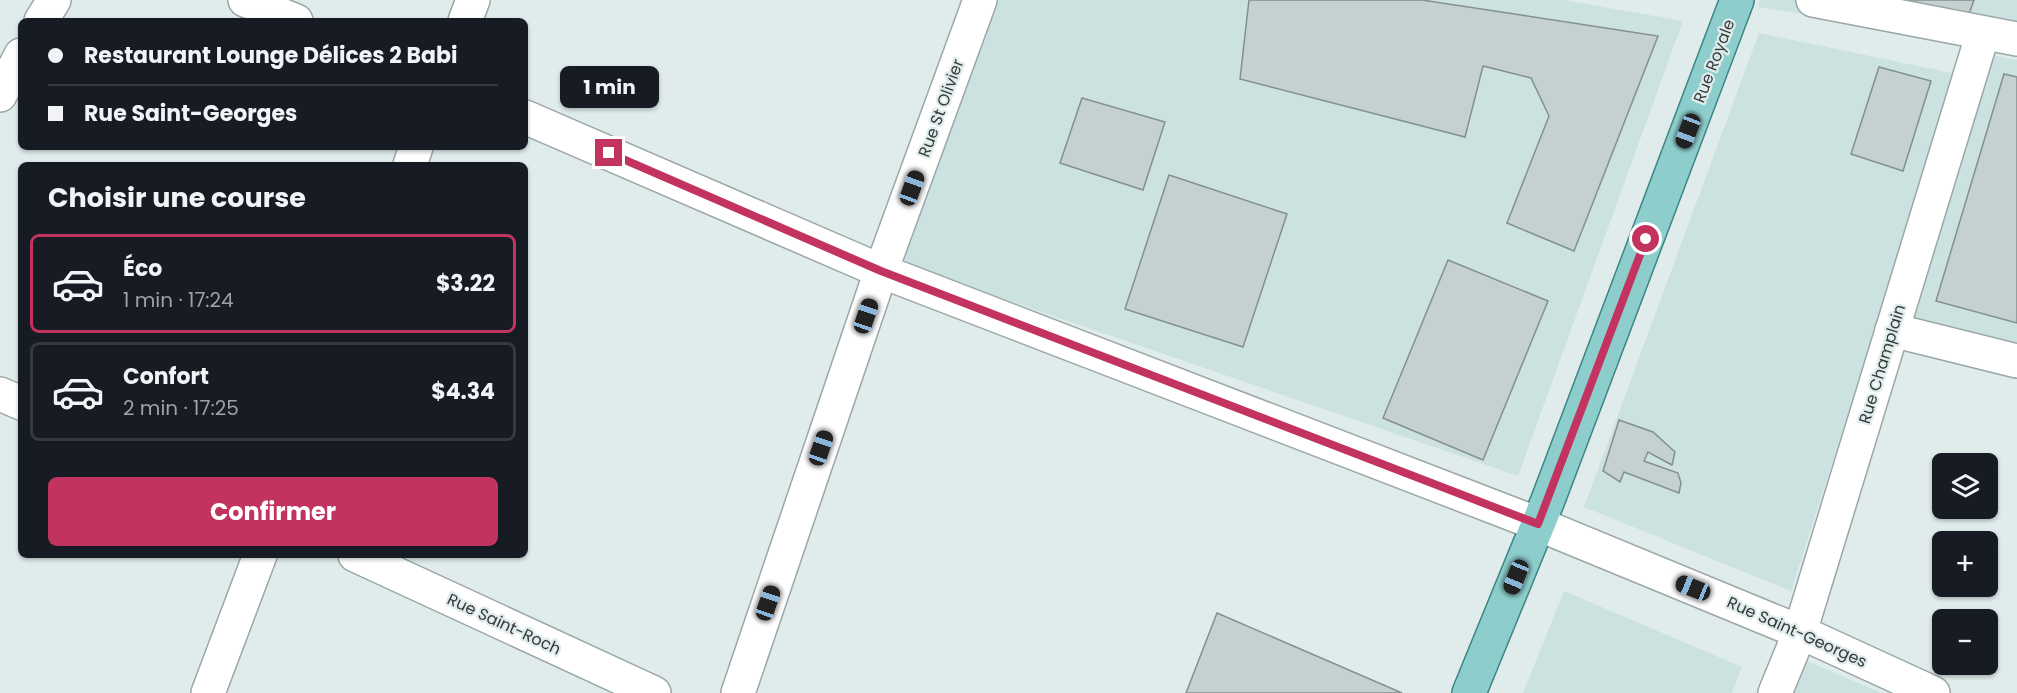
<!DOCTYPE html>
<html lang="fr">
<meta charset="utf-8">
<style>
body{margin:0;font-family:Poppins,sans-serif;background:#20242c;color:#f1f3f6;height:100vh;display:flex;flex-direction:column;font-size:22px;white-space:nowrap}
*{box-sizing:border-box;margin:0}
p{font-size:20px;color:#9ea1a6}
.icon{flex:none;width:33px;height:33px;fill:none;stroke:currentColor;stroke-width:2;stroke-linecap:round;stroke-linejoin:round}
.map{position:relative;flex:1;overflow:hidden}
.side{position:absolute;left:18px;top:162px;width:510px;height:396px;display:flex;flex-direction:column;background:#171b24;border-radius:9px;box-shadow:0 2px 4px #0004}
.side>*{flex:none}
.top-card{position:absolute;left:18px;top:18px;width:510px;height:132px;border-radius:9px;box-shadow:0 2px 4px #0004;display:grid;align-content:center;height:132px;padding:0 30px;background:#171b24}
.tools{position:absolute;left:1932px;top:453px;display:grid;gap:12px}
.tools a{display:grid;place-items:center;width:66px;height:66px;border-radius:9px;background:#171b24;box-shadow:0 2px 4px #0004;font-size:30px}
.end{position:absolute;width:27px;height:27px;margin:-14px;border:8px solid #c2335f;background:#fff;box-shadow:0 0 0 3px #fff}
.from{border-radius:50%}
.bubble{position:absolute;height:42px;border-radius:9px;background:#171b24;box-shadow:0 2px 4px #0004;font-size:20px;font-weight:700;line-height:42px;text-align:center}
.car{position:absolute;width:18px;height:36px;margin:-18px -9px;border-radius:8px;box-shadow:0 0 4px 2px #0007;background:linear-gradient(#222 24%,#8ab4d8 0 40%,#222 0 76%,#8ab4d8 0 86%,#222 0)}
.top-card b{display:flex;align-items:center;gap:21px;height:57px;font-size:22px}
.top-card b+b{border-top:2px solid #363941}
.top-card i{width:15px;height:15px;background:#f1f3f6}
ul{padding:0;list-style:none}
li{display:flex;align-items:center;gap:18px;height:99px;margin:0 12px 9px;padding:0 18px;border:3px solid #363941;border-radius:9px}
li div{flex:1}
li b{display:block;font-size:22px}
li em{font-style:normal;font-weight:700}
li.active{border-color:#c2335f}
li>.icon{width:54px;height:54px;stroke-width:1.5}
h2{padding:0 30px;font-size:27px;line-height:72px}
.button{display:flex;gap:12px;margin-top:auto;padding:12px 30px}
.button a{flex:1;height:69px;border-radius:9px;background:#c2335f;color:#fff;font-size:24px;font-weight:700;line-height:69px;text-align:center}
.map>svg:first-child{display:block}
.built{fill:#cbe2e1}
.building{fill:#c4d1d0;stroke:#84908f;stroke-width:1.5}
.lines{fill:none;stroke-linecap:round;stroke-linejoin:round}
.minor-casing{stroke:#9ba7a7;stroke-width:36}
.major-casing{stroke:#3d8583;stroke-width:36}
.minor{stroke:#fff;stroke-width:33}
.major{stroke:#8dcecd;stroke-width:33}
.route{stroke:#c2335f;stroke-width:8}
.labels{text-anchor:middle;dominant-baseline:central;stroke-width:4.5;stroke-linejoin:round;paint-order:stroke}
.street-label{font-size:16px;fill:#353a3a;stroke:#dfeceb}
</style>
<div class="map">
<svg width="2017" height="693" viewBox="0 0 2017 693">
<rect width="100%" height="100%" fill="#dfeceb"/>
<g class="built">
<polygon points="997,0 1563,0 1683,21 1518,476 903,264"/>
<polygon points="1760,0 2017,0 2017,53 1919,32 1758,7"/>
<polygon points="1759,33 1957,74 1791,591 1584,507"/>
<polygon points="1981,53 2017,60 2017,355 1899,328"/>
<polygon points="1564,591 1742,667 1732,693 1523,693"/>
<polygon points="1802,659 1882,693 1792,693"/>
</g>
<g class="building">
<polygon points="1249,0 1422,0 1658,36 1574,251 1507,223 1549,116 1531,78 1483,66 1465,137 1240,79"/>
<polygon points="1890,0 1974,0 1969,14"/>
<polygon points="1879,67 1931,81 1903,171 1851,154"/>
<polygon points="2004,74 2017,77 2017,323 1936,301"/>
<polygon points="1082,98 1165,122 1143,190 1060,163"/>
<polygon points="1169,175 1287,214 1243,347 1125,309"/>
<polygon points="1448,260 1548,301 1483,460 1383,418"/>
<polygon points="1619,420 1653,432 1675,452 1672,465 1648,452 1644,461 1678,473 1681,483 1679,493 1624,472 1620,482 1603,471"/>
<polygon points="1217,613 1402,693 1186,693"/>
</g>
<g class="lines">
<defs>
<g id="minor">
<polyline points="245,0 296,21"/>
<polyline points="1813,0 2017,39"/>
<polyline points="41,21 54,0"/>
<polyline points="465,21 473,0"/>
<polyline points="0,95 21,55"/>
<polyline points="525,117 881,271 1538,524 1800,632 1933,693"/>
<polyline points="410,165 416,147"/>
<polyline points="1892,330 2017,361"/>
<polyline points="0,394 21,403"/>
<polyline points="355,555 654,693"/>
<polyline points="208,693 260,555"/>
<polyline points="738,693 881,271 980,0"/>
<polyline points="1775,693 1800,632 1983,33"/>
</g>
<polyline id="major" points="1469,693 1548,500 1737,0"/>
</defs>
<use href="#minor" class="minor-casing"/>
<use href="#major" class="major-casing"/>
<use href="#minor" class="minor"/>
<use href="#major" class="major"/>
</g>
<g class="lines">
<polyline class="route" points="609,153 881,271 1538,524 1646,239"/>
</g>
<g class="labels">
<g class="street-label">
<text transform="translate(1714 61) rotate(-69)">Rue Royale</text>
<text transform="translate(941 108) rotate(-70)">Rue St Olivier</text>
<text transform="translate(1882 364) rotate(-73)">Rue Champlain</text>
<text transform="translate(504 624) rotate(25)">Rue Saint-Roch</text>
<text transform="translate(1797 632) rotate(24)">Rue Saint-Georges</text>
</g>
</g>
</svg>
<div class="tools">
<a><svg class="icon" aria-label="layers" viewBox="0 0 24 24"><path d="M12 4l9 5-9 5-9-5zM3 14l9 5 9-5"/></svg></a>
<a>+</a>
<a>−</a>
</div>
<i class="end from" style="left:1646px;top:239px"></i>
<i class="end" style="left:609px;top:153px"></i>
<div class="bubble" style="left:560px;top:66px;width:99px">1 min</div>
<i class="car" style="left:1688px;top:131px;rotate:201deg"></i>
<i class="car" style="left:912px;top:188px;rotate:20deg"></i>
<i class="car" style="left:866px;top:316px;rotate:19deg"></i>
<i class="car" style="left:821px;top:448px;rotate:19deg"></i>
<i class="car" style="left:1516px;top:577px;rotate:202deg"></i>
<i class="car" style="left:1693px;top:588px;rotate:292deg"></i>
<i class="car" style="left:768px;top:603px;rotate:19deg"></i>
<div class="top-card">
<b><i class="from"></i>Restaurant Lounge Délices 2 Babi</b>
<b><i></i>Rue Saint-Georges</b>
</div>
<section class="side">
<h2>Choisir une course</h2>
<ul>
<li class="active"><svg class="icon" aria-label="car" viewBox="0 0 24 24"><path d="M5 17H2v-5l4-1 3-4h7l3 4 3 1v5h-3M9 17h6M6 11h13"/><circle cx="7" cy="17" r="2"/><circle cx="17" cy="17" r="2"/></svg><div><b>Éco</b><p>1 min · 17:24</p></div><em>$3.22</em></li>
<li><svg class="icon" aria-label="car" viewBox="0 0 24 24"><path d="M5 17H2v-5l4-1 3-4h7l3 4 3 1v5h-3M9 17h6M6 11h13"/><circle cx="7" cy="17" r="2"/><circle cx="17" cy="17" r="2"/></svg><div><b>Confort</b><p>2 min · 17:25</p></div><em>$4.34</em></li>
</ul>
<div class="button"><a>Confirmer</a></div>
</section>
</div>
